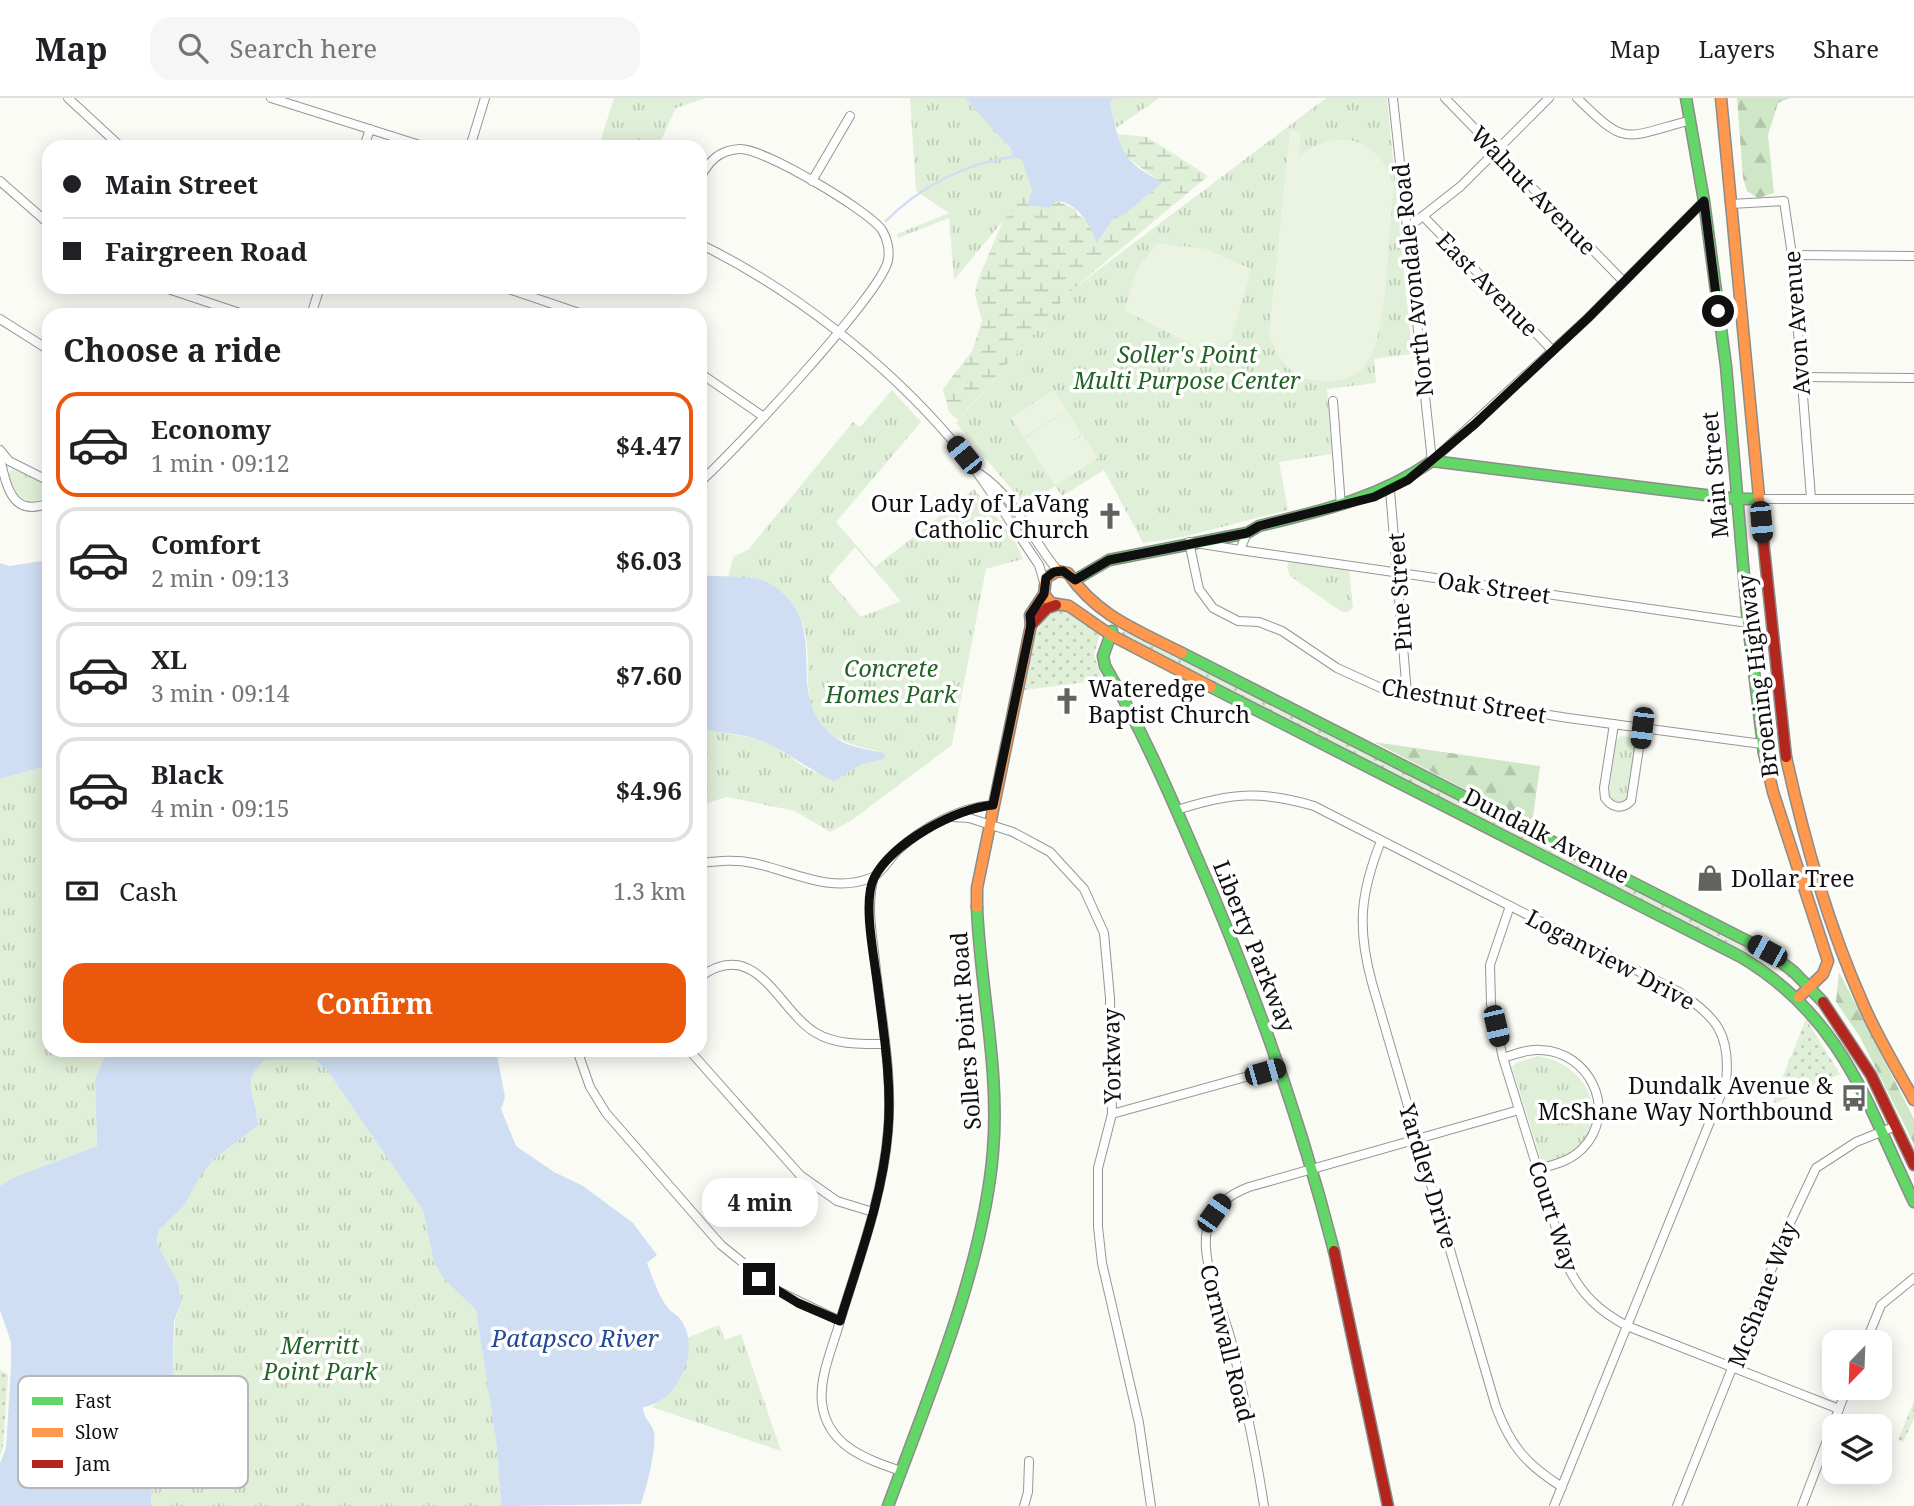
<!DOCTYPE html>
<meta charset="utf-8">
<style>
body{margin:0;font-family:"Noto Serif",serif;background:#f6f6f6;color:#202124;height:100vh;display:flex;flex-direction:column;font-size:26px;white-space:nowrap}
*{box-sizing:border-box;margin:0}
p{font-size:23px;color:#757577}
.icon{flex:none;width:38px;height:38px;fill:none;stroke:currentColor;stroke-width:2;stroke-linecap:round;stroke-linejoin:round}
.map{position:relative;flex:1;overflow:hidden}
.sheet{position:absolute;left:42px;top:210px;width:665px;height:749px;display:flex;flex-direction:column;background:#fff;border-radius:21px;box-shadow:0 4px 18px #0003}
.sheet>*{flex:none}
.banner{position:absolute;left:42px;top:42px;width:665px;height:154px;border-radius:21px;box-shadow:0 4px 18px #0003;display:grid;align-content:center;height:154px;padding:0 21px;background:#fff}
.needle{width:46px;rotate:203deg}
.controls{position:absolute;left:1822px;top:1232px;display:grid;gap:14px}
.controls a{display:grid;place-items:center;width:70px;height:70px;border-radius:14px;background:#fff;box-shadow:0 4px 18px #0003;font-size:35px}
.end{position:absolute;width:32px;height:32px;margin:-16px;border:9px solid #101010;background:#fff;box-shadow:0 0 0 4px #fff}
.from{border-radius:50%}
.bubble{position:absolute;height:49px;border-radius:21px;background:#fff;box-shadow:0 4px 18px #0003;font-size:23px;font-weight:700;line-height:49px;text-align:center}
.car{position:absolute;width:21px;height:42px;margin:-21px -10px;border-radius:9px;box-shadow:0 0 5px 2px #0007;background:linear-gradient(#222 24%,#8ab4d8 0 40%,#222 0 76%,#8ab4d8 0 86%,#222 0)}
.banner b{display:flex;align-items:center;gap:24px;height:66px;font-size:26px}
.banner b+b{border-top:2px solid #e0e0e0}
.banner i{width:18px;height:18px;background:#202124}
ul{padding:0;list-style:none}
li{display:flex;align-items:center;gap:21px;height:105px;margin:0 14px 10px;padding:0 7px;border:4px solid #e0e0e0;border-radius:21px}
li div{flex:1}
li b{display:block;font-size:26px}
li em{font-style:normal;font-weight:700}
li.current{border-color:#ea580c}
li>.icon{width:63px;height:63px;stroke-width:1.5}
h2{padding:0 21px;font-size:32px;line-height:84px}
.pay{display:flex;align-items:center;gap:18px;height:77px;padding:0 21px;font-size:26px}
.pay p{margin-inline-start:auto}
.button{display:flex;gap:14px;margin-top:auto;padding:14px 21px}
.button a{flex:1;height:80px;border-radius:21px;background:#ea580c;color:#fff;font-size:28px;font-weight:700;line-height:80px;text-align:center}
header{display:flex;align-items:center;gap:42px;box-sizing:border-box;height:98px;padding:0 35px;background:#fff;border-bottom:2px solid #e0e0e0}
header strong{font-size:33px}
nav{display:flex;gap:38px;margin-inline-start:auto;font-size:24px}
.search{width:490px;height:63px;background:#f6f6f6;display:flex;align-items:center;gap:18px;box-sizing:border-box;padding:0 24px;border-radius:21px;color:#757577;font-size:26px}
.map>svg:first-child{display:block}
.grass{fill:url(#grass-dots)}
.forest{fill:url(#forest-firs)}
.wetland{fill:url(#wetland-marsh)}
.park{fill:url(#park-tufts);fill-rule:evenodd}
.pitch{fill:#eaf4e1}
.water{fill:#cfdef2}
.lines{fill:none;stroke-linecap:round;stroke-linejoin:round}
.stream{stroke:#cfdef2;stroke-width:2.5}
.street-casing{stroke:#969694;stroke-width:10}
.fast-casing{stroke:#8c8c8a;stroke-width:13}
.slow-casing{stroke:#8c8c8a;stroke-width:13}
.jam-casing{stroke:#8c8c8a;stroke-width:13}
.street{stroke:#fefefe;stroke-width:8}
.fast{stroke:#63d668;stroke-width:10}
.slow{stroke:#ff974d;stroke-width:10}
.jam{stroke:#b3261e;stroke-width:10}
.route{stroke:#101010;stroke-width:9}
.labels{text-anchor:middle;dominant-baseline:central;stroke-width:7;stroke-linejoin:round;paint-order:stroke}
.street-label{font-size:23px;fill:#101010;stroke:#fff}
.park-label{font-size:23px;font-style:italic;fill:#246326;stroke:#fff}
.poi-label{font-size:23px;fill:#101010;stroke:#fff;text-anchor:end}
.water-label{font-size:24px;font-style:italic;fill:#224a98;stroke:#fff}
.key{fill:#fff;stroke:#b7b7b7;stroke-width:2}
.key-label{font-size:19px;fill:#101010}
</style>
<header>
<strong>Map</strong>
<div class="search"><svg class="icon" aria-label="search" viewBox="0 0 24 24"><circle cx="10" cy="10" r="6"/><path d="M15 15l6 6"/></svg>Search here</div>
<nav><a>Map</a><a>Layers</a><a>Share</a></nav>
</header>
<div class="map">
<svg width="1914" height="1408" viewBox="0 0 1914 1408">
<defs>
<pattern id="grass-dots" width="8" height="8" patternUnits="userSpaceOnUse" patternTransform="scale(1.75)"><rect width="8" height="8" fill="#e0efd8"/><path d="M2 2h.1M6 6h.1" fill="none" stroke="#bfccb8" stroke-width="1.8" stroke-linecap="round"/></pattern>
<pattern id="forest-firs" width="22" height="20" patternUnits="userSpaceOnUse" patternTransform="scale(1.75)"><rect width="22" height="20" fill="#cfe7c6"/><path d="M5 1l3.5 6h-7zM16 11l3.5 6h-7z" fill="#b1c5a9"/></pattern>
<pattern id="wetland-marsh" width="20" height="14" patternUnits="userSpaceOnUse" patternTransform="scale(1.75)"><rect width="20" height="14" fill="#e0efd8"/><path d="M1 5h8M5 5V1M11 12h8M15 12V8" fill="none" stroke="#bfccb8"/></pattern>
<pattern id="park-tufts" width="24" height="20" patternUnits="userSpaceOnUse" patternTransform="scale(1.75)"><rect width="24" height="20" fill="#e0efd8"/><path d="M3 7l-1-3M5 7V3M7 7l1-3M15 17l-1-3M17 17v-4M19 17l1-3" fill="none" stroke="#bfccb8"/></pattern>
</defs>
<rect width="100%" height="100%" fill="#fbfbf6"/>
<g class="grass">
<polygon points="1063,511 1100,536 1094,557 1102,582 1024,592 1035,536 1049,515"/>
<polygon points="1122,532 1730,840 1766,859 1798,882 1795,884 1763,860 1735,849 1122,539"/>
<polygon points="1806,921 1840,976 1776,1005 1773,1003"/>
<polygon points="0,1272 8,1276 3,1350 0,1358"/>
<polygon points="1914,1303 1914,1321 1903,1344 1898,1342"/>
</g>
<g class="forest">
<polygon points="1737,0 1790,0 1778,5 1768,37 1774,95 1758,100 1747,93 1743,80"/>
<polygon points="1374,644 1540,668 1532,726"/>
<polygon points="1839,874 1914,1021 1914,1046 1860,939 1836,904"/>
</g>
<polygon class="wetland" points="965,0 974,6 1026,71 1032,92 1075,111 1077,117 1090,124 1098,144 1114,118 1124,117 1162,85 1121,55 1117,36 1147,39 1208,78 1073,191 958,322 949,314 943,291 972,253 982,223 975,197 977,184 1005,118"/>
<g class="park">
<polygon points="614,0 706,0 676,10 658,49 622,49 601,41"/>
<polygon points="910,0 965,0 974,6 997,38 1022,62 1031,89 954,182 949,120 898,140 897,136 949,115 916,93"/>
<polygon points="1113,0 1159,0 1116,30 1110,7"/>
<polygon points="1326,0 1387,0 1412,256 1374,261 1376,285 1327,291 1332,356 1279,364 1288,412 1183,439 1143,445 1104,372 1062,398 1055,388 1022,409 1018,399 956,325 1073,191"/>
<path d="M892,292l29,32 -85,100 39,45 99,-78 39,48 10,22 -37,10 -34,176 -100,75 -22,12 -35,-21 -68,-14 -27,8v-76c23,5 47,5 69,15 15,6 27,19 41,26 19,10 56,-2 68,-19 -119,-21 -35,-105 -96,-157 -4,-4 -11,-11 -17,-13 -11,-3 -26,-2 -37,-3l5,-21 15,-7 105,-128 7,5zM855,449l46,54 -40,16 -33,-39z"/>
<path d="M12,371l37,16v11l-16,6c-13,-2 -22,-13 -26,-25z"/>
<polygon points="1289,464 1349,472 1353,510 1348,514 1342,514 1290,478 1287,469"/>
<polygon points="1620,638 1630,639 1637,645 1630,694 1625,706 1612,704 1609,698 1615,645"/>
<polygon points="49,667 49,952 108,952 95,981 97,1048 12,1080 0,1088 0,681"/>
<path d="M1538,958c72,13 72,99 4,107l-30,-96 4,-4z"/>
<path d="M265,962h50l12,10 96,140 11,53 10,16 32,31 21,137 4,59h-350l3,-71 18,-36 3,-78 6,-18 -2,-19 -23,-42 5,-14 23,-22 15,-29 15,-18 43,-33c2,-30 -20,-42 8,-66z"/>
<path d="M719,1227l6,15 16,-6 40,117 -129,-44c23,-16 37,-41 35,-69z"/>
</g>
<g class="pitch">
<path d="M1290,32l11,2 -2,24c39,-30 82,-19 95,31 -7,43 -4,150 -30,180 -12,14 -33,16 -50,13 -26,-4 -38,-24 -45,-47z"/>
<polygon points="1157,145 1207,151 1251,171 1232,240 1208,255 1124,212 1137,171"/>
<polygon points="1054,292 1067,312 1024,339 1011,319"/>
<polygon points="1067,313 1082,336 1072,343 1083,337 1098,360 1055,388 1024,341"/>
</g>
<g class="water">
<path d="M965,0h148l-3,7c11,43 9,56 53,77l-39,33 -10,2 -17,26c-7,-18 -19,-41 -41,-42l-7,7 -21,-3 4,-15 -10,-30 -9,-3 -2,-8z"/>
<polygon points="49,462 49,667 0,681 0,465 9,468"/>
<path d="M700,477c16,2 57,0 69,8 69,42 9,112 66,154 15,12 33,11 50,17l-1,5 -22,5 -28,17c-23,-10 -41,-25 -63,-36 -23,-12 -47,-11 -71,-16z"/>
<path d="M108,952h388l9,47 -4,12 15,37 38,26 29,14 50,37 24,32 -10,8c6,16 11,32 21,45 4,6 10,5 16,17 15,30 -8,78 -41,82 0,12 9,16 11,25 3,16 -8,57 -13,72l-140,2 -4,-59 -21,-137 -32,-31 -10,-16 -11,-53 -96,-140 -12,-10h-50c-28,24 -6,37 -8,66l-43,33 -15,19 -15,28 -24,23 -4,13 23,42 2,19 -7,18 -2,78 -18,36 -3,71h-151v-43l6,-15 5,-80v-26l-11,-32v-124l12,-8 85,-32 -2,-67z"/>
</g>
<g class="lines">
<path class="stream" d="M886,123c32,-33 81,-59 127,-64"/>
<defs>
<g id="street">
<polyline points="68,0 121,49"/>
<polyline points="271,0 426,49"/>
<polyline points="1393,0 1432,363"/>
<polyline points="1445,0 1623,183"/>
<path d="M1577,0c50,49 46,40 111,23"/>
<polyline points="364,49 370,31"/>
<polyline points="470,49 485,0"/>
<path d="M700,80c9,-17 19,-28 40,-29 23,-1 128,61 142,81 5,8 8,20 6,30 -4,31 -157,195 -188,222"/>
<polyline points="0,83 49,126"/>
<polyline points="812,83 850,18"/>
<polyline points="1731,106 1784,103 1792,157 1811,400"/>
<polyline points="1424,119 1552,252"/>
<polyline points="1405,132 1461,88 1549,0"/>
<path d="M700,146c92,45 184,117 251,195 33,39 59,84 88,126l5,17"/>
<polyline points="1792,157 1914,158"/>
<polyline points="162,189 246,217"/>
<polyline points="503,189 585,217"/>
<polyline points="311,217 320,189"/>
<polyline points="0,221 49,252"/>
<polyline points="700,275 764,319"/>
<polyline points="1799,279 1914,280"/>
<polyline points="1333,303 1341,408"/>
<polyline points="0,352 9,363 49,383"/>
<path d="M0,361c7,28 12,59 49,44"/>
<polyline points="1432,363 1588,220 1704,103"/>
<path d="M980,376c35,23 52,66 78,97"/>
<polyline points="1390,392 1407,596"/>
<polyline points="1759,401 1914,401"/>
<polyline points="1247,435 1240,452 1748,525"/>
<polyline points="1240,452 1189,444 1199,491 1213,510 1238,523 1259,524 1282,533 1337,570 1381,590 1568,620 1762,646"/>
<path d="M1614,626l-10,64 1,10c7,10 17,12 26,3l11,-73"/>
<path d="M1177,712c53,-17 83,-20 137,-4l365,186c38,25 52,43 47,90l-172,424"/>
<polyline points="952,719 969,720 1013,734 1050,754 1084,791 1104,835 1110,900 1112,1016 1098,1070 1098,1129 1102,1165 1139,1325 1151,1408"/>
<path d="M1381,743c-21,53 -24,87 -9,142l124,424c15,40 30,57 66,80"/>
<path d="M700,765c18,-2 35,-4 53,0 40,8 78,32 120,14 9,-4 17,-19 25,-27 24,-22 62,-43 95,-45"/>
<path d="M874,779c-8,28 -2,56 1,84 6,56 18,113 13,170 -5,64 -29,128 -48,190 -7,26 -21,55 -18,82 5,43 44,56 79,68"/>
<path d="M1510,808l-20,59 1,39 12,54 65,209c14,28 31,44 59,59l212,83"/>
<path d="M700,879c57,-42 79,35 116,56 20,12 46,11 69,11"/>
<polyline points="577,952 590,989 606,1015 721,1147 778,1193 840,1223"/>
<polyline points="689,952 800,1077 837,1103 873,1114"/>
<path d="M1503,960c12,-4 25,-9 37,-8 50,1 79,62 42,99 -12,12 -28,16 -44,20"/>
<polyline points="1112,1016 1281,969"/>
<polyline points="1866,1244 1881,1207 1914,1180"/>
<polyline points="1024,1408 1028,1394 1029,1363"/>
<path d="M1264,1408c-8,-54 -20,-109 -32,-162 -8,-33 -32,-82 -25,-114 5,-23 21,-35 42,-43l270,-77"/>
<polyline points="1677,1408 1790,1125 1816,1070 1856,1044 1896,1028"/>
<polyline points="1802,1408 1847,1290"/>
</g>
<g id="fast">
<polyline points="1686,0 1704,103 1726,268 1748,525 1764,655"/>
<path d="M1075,482l34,-20 138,-27 12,-7c62,-15 120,-28 173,-65l305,38h22"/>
<path d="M1112,533l-9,25 2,10c35,60 63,124 90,187 57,130 104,261 139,398"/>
<polyline points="1182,555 1767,853 1794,874 1823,904"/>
<path d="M1211,589l530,270c101,60 125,145 173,245"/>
<path d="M888,1408c40,-108 96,-241 105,-355 7,-82 -13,-163 -16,-244"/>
</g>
<g id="slow">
<polyline points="1721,0 1763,441"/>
<path d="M1182,555c-45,-23 -85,-37 -114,-80l-10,-2 -12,7 -2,16 7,9 18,3 42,29 100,52"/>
<polyline points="1764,655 1773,694 1828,863 1823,876 1799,899"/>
<path d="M1786,659c19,86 42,168 78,249 14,32 33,63 50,94"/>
<polyline points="977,809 977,790 1031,527 1030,517 1044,496"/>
</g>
<g id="jam">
<polyline points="1763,441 1786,659"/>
<polyline points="1031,527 1047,510 1056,507"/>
<polyline points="1823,904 1871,977 1914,1067"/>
<polyline points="1334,1153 1388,1408"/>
</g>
</defs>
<use href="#street" class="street-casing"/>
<use href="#fast" class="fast-casing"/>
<use href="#slow" class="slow-casing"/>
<use href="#jam" class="jam-casing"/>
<use href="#street" class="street"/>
<use href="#fast" class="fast"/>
<use href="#slow" class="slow"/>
<use href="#jam" class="jam"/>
</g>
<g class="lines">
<path class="route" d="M759,1181l39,24 42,18c19,-62 43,-125 48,-190 4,-47 -4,-96 -10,-143 -3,-27 -16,-86 -4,-110 18,-35 82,-70 119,-73l38,-180 -1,-10 14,-21 2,-16 8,-6 9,-1 12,9 34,-20 138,-27 12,-7 115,-29 34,-17 67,-56 113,-106 116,-117 14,110"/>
</g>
<defs>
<symbol id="church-bare" viewBox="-9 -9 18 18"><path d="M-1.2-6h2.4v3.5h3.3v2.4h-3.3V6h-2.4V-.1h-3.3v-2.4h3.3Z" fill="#626260" stroke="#fff" stroke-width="2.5" paint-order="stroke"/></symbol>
<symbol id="shop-bare" viewBox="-9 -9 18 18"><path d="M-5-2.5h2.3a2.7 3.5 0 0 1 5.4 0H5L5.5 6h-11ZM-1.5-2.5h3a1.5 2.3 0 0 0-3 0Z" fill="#626260" stroke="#fff" stroke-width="2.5" paint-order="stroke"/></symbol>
<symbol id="bus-bare" viewBox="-9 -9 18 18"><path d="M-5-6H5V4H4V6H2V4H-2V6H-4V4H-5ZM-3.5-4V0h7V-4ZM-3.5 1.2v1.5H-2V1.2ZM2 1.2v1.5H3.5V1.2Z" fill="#626260" stroke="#fff" stroke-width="2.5" paint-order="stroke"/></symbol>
</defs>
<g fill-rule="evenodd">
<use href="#church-bare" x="1091" y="399" width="38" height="38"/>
<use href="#church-bare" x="1048" y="584" width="38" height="38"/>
<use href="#shop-bare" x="1691" y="761" width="38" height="38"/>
<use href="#bus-bare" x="1835" y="981" width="38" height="38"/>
</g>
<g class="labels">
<g class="street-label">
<text transform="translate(1534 92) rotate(46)">Walnut Avenue</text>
<text transform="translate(1412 182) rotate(-96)">North Avondale Road</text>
<text transform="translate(1488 186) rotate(46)">East Avenue</text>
<text transform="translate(1796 225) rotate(-94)">Avon Avenue</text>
<text transform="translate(1714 377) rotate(-95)">Main Street</text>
<text transform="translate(1494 489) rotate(8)">Oak Street</text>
<text transform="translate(1399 494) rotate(-94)">Pine Street</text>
<text transform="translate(1757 578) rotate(-97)">Broening Highway</text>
<text transform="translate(1464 602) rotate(10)">Chestnut Street</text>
<text transform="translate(1547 737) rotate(27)">Dundalk Avenue</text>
<text transform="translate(1255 848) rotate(68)">Liberty Parkway</text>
<text transform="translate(1611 861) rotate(28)">Loganview Drive</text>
<text transform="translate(965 933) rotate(-94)">Sollers Point Road</text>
<text transform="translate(1111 958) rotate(-91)">Yorkway</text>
<text transform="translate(1429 1078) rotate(73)">Yardley Drive</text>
<text transform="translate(1554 1118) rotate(72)">Court Way</text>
<text transform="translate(1762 1196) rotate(-69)">McShane Way</text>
<text transform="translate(1228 1245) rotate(76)">Cornwall Road</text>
</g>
<g class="park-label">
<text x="1187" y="256">Soller's Point<tspan x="1187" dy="26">Multi Purpose Center</tspan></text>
<text x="891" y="570">Concrete<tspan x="891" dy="26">Homes Park</tspan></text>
<text x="320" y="1247">Merritt<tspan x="320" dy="26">Point Park</tspan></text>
</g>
<g class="poi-label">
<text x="1089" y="405">Our Lady of LaVang<tspan x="1089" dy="26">Catholic Church</tspan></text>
<text x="1088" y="590" text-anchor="start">Wateredge<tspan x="1088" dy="26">Baptist Church</tspan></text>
<text x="1731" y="780" text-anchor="start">Dollar Tree</text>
<text x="1833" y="987">Dundalk Avenue &amp;<tspan x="1833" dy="26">McShane Way Northbound</tspan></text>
</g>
<g class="water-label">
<text x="575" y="1239">Patapsco River</text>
</g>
</g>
<rect x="18" y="1278" width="230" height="112" rx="10" class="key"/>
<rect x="32" y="1299" width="31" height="8" fill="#63d668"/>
<rect x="32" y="1330" width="31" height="9" fill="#ff974d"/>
<rect x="32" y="1362" width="31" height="8" fill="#b3261e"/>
<g class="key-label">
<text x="75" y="1310">Fast</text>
<text x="75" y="1341">Slow</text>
<text x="75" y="1373">Jam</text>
</g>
</svg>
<div class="controls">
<a><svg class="needle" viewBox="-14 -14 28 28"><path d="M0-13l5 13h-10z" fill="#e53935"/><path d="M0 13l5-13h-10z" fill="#757577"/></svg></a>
<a><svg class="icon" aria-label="layers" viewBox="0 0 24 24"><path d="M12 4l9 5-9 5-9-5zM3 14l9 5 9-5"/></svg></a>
</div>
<i class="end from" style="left:1718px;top:213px"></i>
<i class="end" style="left:759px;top:1181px"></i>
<div class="bubble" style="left:702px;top:1080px;width:116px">4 min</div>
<i class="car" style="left:964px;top:357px;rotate:321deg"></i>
<i class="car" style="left:1761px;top:424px;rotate:175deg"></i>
<i class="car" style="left:1642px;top:630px;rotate:187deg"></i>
<i class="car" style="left:1767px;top:853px;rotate:299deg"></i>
<i class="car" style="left:1496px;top:928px;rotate:167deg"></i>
<i class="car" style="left:1265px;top:974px;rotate:74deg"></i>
<i class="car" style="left:1214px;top:1115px;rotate:35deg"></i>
<div class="banner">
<b><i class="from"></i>Main Street</b>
<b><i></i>Fairgreen Road</b>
</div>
<section class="sheet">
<h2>Choose a ride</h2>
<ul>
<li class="current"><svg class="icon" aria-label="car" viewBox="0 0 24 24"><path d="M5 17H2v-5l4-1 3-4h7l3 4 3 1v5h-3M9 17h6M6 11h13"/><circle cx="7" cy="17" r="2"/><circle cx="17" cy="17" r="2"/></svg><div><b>Economy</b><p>1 min · 09:12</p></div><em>$4.47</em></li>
<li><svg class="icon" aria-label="car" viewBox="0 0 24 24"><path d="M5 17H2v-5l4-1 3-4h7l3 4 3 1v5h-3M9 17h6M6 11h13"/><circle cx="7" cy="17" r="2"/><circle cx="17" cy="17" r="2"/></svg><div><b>Comfort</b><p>2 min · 09:13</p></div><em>$6.03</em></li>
<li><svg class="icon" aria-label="car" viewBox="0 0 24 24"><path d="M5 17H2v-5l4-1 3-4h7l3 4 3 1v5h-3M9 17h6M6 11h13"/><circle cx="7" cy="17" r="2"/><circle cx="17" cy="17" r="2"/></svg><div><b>XL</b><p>3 min · 09:14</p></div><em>$7.60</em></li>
<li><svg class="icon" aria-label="car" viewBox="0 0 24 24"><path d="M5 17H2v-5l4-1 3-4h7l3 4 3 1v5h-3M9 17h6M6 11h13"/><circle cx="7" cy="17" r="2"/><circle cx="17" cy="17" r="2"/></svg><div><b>Black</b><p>4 min · 09:15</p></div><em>$4.96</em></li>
</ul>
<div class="pay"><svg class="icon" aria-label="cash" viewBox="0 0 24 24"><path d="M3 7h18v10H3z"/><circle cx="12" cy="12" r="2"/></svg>Cash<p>1.3 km</p></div>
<div class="button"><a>Confirm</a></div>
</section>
</div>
